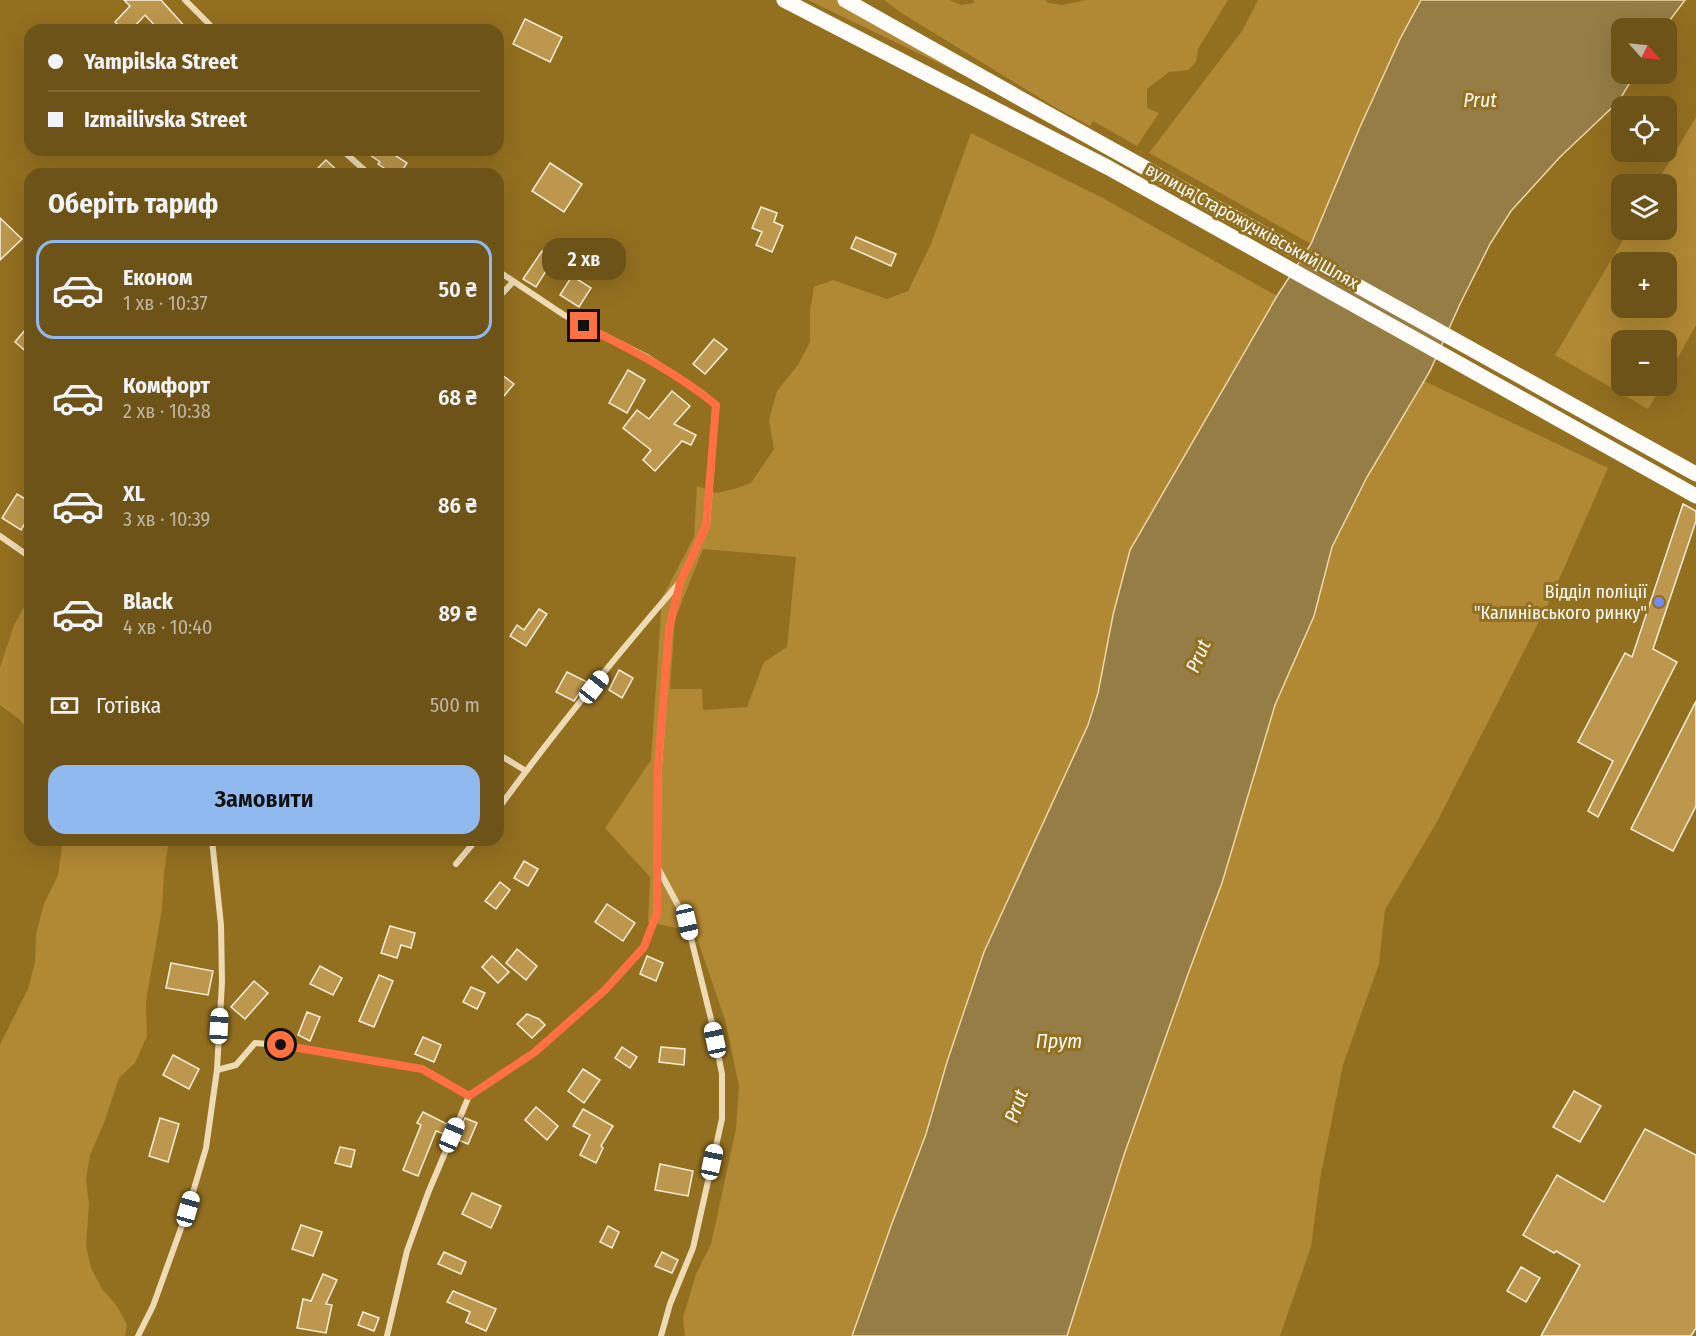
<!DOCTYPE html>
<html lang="uk">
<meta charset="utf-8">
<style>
body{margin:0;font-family:"Fira Sans Condensed",sans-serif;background:#765d25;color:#f1f3f6;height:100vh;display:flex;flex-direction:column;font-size:22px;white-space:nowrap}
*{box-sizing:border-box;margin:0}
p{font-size:20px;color:#bfb6a2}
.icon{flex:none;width:33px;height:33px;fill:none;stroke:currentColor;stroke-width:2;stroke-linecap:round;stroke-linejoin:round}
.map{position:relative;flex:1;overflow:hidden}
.side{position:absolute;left:24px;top:168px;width:480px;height:678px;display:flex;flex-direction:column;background:#6e5318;border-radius:18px;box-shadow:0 6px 24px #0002}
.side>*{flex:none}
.guide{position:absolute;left:24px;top:24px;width:480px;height:132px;border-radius:18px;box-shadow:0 6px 24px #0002;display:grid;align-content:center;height:132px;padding:0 24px;background:#6e5318}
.needle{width:39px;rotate:117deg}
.buttons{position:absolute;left:1611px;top:18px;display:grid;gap:12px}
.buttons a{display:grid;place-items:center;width:66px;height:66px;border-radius:12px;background:#6e5318;box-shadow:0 6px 24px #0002;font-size:30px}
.end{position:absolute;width:27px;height:27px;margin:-14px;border:8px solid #ff7043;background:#111;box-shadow:0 0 0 3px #111}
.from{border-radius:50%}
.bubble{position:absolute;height:42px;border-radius:18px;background:#6e5318;box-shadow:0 6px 24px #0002;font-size:20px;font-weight:600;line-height:42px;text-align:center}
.car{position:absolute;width:18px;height:36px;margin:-18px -9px;border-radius:8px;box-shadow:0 0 4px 2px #0007;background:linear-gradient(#fff 24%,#345 0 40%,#fff 0 76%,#345 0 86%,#fff 0)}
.guide b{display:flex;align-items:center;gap:21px;height:57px;font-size:22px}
.guide b+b{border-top:2px solid #806937}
.guide i{width:15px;height:15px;background:#f1f3f6}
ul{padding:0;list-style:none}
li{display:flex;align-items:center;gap:18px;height:99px;margin:0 12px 9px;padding:0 12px;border:3px solid transparent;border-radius:18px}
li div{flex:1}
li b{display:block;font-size:22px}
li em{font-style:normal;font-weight:600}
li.active{border-color:#90b9f0}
li>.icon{width:54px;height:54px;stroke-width:1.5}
h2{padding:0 24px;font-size:27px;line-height:72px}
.pay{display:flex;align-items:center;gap:15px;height:66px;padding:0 24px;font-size:22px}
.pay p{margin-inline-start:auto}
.primary-button{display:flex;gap:12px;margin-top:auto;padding:12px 24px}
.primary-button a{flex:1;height:69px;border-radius:18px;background:#90b9f0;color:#111;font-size:24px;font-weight:600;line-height:69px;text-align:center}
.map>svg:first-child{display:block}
.green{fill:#b18834;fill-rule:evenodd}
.water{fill:#967d45;stroke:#efd6a6;stroke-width:1.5}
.building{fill:#bc974d;stroke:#faefd8;stroke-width:1.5}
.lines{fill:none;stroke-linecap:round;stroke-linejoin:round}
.street{stroke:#eedab3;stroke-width:6}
.primary{stroke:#fffdf9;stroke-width:15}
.route{stroke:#ff7043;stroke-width:8}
.poi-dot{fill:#738afb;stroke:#936f20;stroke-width:2}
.labels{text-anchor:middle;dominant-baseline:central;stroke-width:6;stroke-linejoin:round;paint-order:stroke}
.street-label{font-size:18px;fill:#fff;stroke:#936f20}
.poi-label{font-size:18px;fill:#fff;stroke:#936f20;text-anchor:end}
.water-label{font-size:20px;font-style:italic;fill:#fefcf9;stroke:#936f20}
</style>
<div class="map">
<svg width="1696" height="1336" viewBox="0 0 1696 1336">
<rect width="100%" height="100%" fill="#936f20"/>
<g class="green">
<polygon points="808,0 862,0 1015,100"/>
<polygon points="884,0 949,0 961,5 974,3 974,0 1045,0 1049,3 1062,5 1086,0 1228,0 1198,49 1196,62 1188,70 1169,72 1147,89 1147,108 1159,113 1137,146 1093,121 1090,126 1058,109 903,14"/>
<path d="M1258,0h163c-42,79 -75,161 -110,244l-162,-91 93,-122z"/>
<path d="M1696,117v208l-29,52 -1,-37h-44v46h40l-14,23 -93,-54 74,-125h37v-46h-10zM1622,262h44v46h-44z"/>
<path d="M971,133l128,63 178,100 -147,254 -17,65 -15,78 -10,32 -104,227 -37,110 -21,72 -35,92 -39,110h-167l-2,-18 13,-44 15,-30 25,-115 3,-43 -14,-66 -30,-88 -47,-10 2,-45 -45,-49 46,-68 11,-162 32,-61 3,-51 19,7 18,-4 17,-6 23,-34 -5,-29 8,-29 21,-26 12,-23v-31l4,-24 19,-7 54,19 21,-8 23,-47zM703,549l93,8 -9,90 -23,15 -17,45 -44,3 -1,-21h-32l5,-70z"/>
<polygon points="1424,381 1608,468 1549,602 1438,820 1385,910 1379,964 1343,1065 1320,1179 1311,1247 1280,1336 1067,1336 1124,1155 1188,974 1222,883 1275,705 1314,616 1332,547 1367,477"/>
<polygon points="28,600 30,601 30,733 19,719 0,705 0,668 14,625"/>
<polygon points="63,840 169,840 164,873 162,909 146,1001 147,1036 135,1063 119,1078 104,1123 90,1155 86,1179 89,1204 86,1246 91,1268 102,1289 117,1306 127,1325 125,1336 0,1336 0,1045 28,989 35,962 36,934 44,904 58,875"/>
</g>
<polygon class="water" points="1421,0 1685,0 1664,28 1622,28 1622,74 1635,74 1619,101 1560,157 1511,211 1490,244 1460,304 1430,371 1367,477 1332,547 1314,616 1275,705 1222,883 1188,974 1124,1155 1067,1336 852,1336 891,1226 926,1134 947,1062 984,952 1088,725 1098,693 1113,615 1130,550 1277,296 1311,244 1360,127 1400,39"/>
<g class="building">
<polygon points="124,0 161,0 188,30 159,30 145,15 131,30 123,30 115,22 130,6"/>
<polygon points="525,19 562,37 550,62 513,44"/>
<polygon points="363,150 387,150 407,163 400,174 393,174 378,164 380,162"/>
<polygon points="326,160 341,174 312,174"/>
<polygon points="550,163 582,184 564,212 532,191"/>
<polygon points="761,207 777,213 774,222 783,226 772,252 756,245 762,232 752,228"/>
<polygon points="0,218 22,239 0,260"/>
<polygon points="856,237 896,254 891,266 851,248"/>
<polygon points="577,241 589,248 574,271 563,264"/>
<polygon points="542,251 554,258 536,287 523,279"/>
<polygon points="572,276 591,288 579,307 560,295"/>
<polygon points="30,324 30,355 15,342"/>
<polygon points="714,339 727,349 705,374 693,364"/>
<polygon points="628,370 645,380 627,413 609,403"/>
<polygon points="498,372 514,384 498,403"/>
<polygon points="672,391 690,406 674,424 696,435 691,445 682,441 655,471 643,460 651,450 623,428 637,410 649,419"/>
<polygon points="17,494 30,502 30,515 21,530 2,518"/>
<polygon points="1683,504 1696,511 1696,521 1653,649 1677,662 1598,817 1588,811 1613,761 1578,742 1625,653 1632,657"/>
<polygon points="539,609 547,614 526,646 510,636 517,625 524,630"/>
<polygon points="619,670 633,678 622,698 609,690"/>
<polygon points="567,672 587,682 574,701 556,692"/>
<polygon points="1696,701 1696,806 1673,851 1631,829"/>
<polygon points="524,861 538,869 528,886 514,878"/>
<polygon points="500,882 510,890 496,909 485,901"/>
<polygon points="607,904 635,923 623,941 595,922"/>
<polygon points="390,926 415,933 411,948 401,945 397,958 381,953"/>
<polygon points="517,949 537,966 526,980 506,963"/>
<polygon points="492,956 509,972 498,983 482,967"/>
<polygon points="647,956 663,963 656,981 640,974"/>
<polygon points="171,963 213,971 208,995 166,988"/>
<polygon points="320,966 342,978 333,995 310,984"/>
<polygon points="379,975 393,981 374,1027 359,1021"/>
<polygon points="254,981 268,993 245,1019 231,1007"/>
<polygon points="471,987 485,993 477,1009 463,1002"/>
<polygon points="307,1012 320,1017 310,1041 298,1035"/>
<polygon points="527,1014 539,1019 545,1025 532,1038 517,1024"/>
<polygon points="423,1037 441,1045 434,1062 415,1054"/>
<polygon points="622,1047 637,1057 630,1068 615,1058"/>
<polygon points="661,1047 685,1049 684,1065 659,1062"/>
<polygon points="173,1055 199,1069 189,1089 163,1075"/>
<polygon points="583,1069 600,1080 584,1103 568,1091"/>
<polygon points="1574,1091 1601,1106 1580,1142 1553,1127"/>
<polygon points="536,1107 558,1126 547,1140 525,1120"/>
<polygon points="583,1109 613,1126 601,1146 603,1148 596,1163 580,1155 590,1135 573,1126"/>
<polygon points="423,1112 451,1126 447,1135 436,1131 418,1176 403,1170 421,1125 417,1123"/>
<polygon points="160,1118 179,1124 168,1162 149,1156"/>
<polygon points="465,1118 477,1123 468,1144 456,1139"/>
<polygon points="1645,1129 1696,1155 1696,1328 1691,1336 1541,1336 1580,1265 1556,1251 1554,1253 1523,1235 1557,1175 1604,1202"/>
<polygon points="340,1147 355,1150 351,1167 335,1163"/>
<polygon points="660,1164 693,1171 688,1196 655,1190"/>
<polygon points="472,1193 501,1206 491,1228 462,1214"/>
<polygon points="301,1225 322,1232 313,1256 292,1249"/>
<polygon points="608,1226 619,1232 612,1248 600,1242"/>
<polygon points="444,1252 466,1262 461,1274 438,1264"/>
<polygon points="662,1252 678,1260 672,1273 655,1266"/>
<polygon points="1521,1267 1540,1278 1526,1302 1507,1291"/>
<polygon points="323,1274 337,1280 326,1304 332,1305 326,1333 297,1328 303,1299 311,1301"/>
<polygon points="453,1291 496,1309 486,1331 466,1322 470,1312 447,1302"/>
<polygon points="363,1312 379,1318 374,1331 358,1325"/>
</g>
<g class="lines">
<g class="street">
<polyline points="185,0 215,30"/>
<polyline points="342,150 369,174"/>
<polyline points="498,298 513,282"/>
<polyline points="0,536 30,557"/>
<polyline points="498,754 526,771"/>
<path d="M498,809c57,-78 118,-153 181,-226"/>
<polyline points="456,864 476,840"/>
<polyline points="658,868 687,922 712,1023 722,1074 722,1119 693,1248 670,1304 661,1336"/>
<polyline points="217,1070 236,1065 255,1043 281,1045 422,1069 469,1096"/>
<polyline points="138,1336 153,1306 188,1209 206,1148 217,1070 222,982 221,925 212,840"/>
<polyline points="387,1336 407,1251 428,1193 469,1096 535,1052 605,990 644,947 657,913 659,766 669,629 680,583 707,526 716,405 702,393 647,357 564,315 498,271"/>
</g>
<g class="primary">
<polyline points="784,0 1109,168 1696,496"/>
<polyline points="845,0 1023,100 1696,474"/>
</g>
</g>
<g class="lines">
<path class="route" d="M281,1045l141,24 47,27 66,-44 70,-62 39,-43 13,-34 1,-147 11,-137 11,-46 26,-57 10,-121c-40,-33 -86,-56 -132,-79"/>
</g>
<circle class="poi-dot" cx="1659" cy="602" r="6"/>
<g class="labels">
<g class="street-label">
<text transform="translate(1252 226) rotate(29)">вулиця Старожучківський Шлях</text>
</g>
<g class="poi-label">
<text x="1647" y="592">Відділ поліції<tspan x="1647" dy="21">"Калинівського ринку"</tspan></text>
</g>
<g class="water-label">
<text x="1480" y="100">Prut</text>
<text transform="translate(1198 656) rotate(-67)">Prut</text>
<text x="1059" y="1041">Прут</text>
<text transform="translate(1016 1106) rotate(-70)">Prut</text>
</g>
</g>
</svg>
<div class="buttons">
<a><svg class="needle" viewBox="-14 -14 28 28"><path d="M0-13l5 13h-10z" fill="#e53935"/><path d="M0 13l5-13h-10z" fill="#bfb6a2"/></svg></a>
<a><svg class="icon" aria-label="locate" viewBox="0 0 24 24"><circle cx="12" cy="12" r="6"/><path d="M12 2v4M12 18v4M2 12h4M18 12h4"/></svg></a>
<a><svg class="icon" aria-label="layers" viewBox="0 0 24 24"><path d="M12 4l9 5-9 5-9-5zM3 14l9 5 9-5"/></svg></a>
<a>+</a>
<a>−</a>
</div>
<i class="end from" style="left:281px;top:1045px"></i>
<i class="end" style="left:584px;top:326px"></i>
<div class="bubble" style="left:542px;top:238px;width:84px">2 хв</div>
<i class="car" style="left:594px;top:687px;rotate:38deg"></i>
<i class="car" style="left:687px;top:922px;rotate:167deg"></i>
<i class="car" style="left:219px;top:1026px;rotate:3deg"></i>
<i class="car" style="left:715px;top:1040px;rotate:348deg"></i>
<i class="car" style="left:452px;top:1135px;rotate:23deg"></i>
<i class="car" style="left:712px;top:1162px;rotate:12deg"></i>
<i class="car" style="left:188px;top:1209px;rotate:16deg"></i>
<div class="guide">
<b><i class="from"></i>Yampilska Street</b>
<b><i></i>Izmailivska Street</b>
</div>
<section class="side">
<h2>Оберіть тариф</h2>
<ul>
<li class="active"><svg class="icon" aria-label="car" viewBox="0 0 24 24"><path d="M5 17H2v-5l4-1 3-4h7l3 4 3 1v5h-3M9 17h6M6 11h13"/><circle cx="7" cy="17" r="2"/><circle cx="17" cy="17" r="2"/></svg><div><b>Економ</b><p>1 хв · 10:37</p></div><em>50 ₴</em></li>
<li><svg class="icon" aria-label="car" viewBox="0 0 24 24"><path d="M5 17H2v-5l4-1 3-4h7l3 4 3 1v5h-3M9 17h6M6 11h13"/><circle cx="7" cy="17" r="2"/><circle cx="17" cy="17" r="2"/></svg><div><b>Комфорт</b><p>2 хв · 10:38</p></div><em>68 ₴</em></li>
<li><svg class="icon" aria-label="car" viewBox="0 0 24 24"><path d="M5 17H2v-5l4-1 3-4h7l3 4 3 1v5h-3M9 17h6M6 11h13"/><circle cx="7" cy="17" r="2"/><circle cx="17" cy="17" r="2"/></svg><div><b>XL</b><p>3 хв · 10:39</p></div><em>86 ₴</em></li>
<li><svg class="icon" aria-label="car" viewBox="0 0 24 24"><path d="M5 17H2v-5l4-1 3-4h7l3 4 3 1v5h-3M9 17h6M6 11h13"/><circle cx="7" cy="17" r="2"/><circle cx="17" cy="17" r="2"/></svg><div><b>Black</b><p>4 хв · 10:40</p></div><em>89 ₴</em></li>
</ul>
<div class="pay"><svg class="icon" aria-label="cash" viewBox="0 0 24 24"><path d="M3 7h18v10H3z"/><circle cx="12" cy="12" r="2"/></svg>Готівка<p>500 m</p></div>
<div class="primary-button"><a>Замовити</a></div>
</section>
</div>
